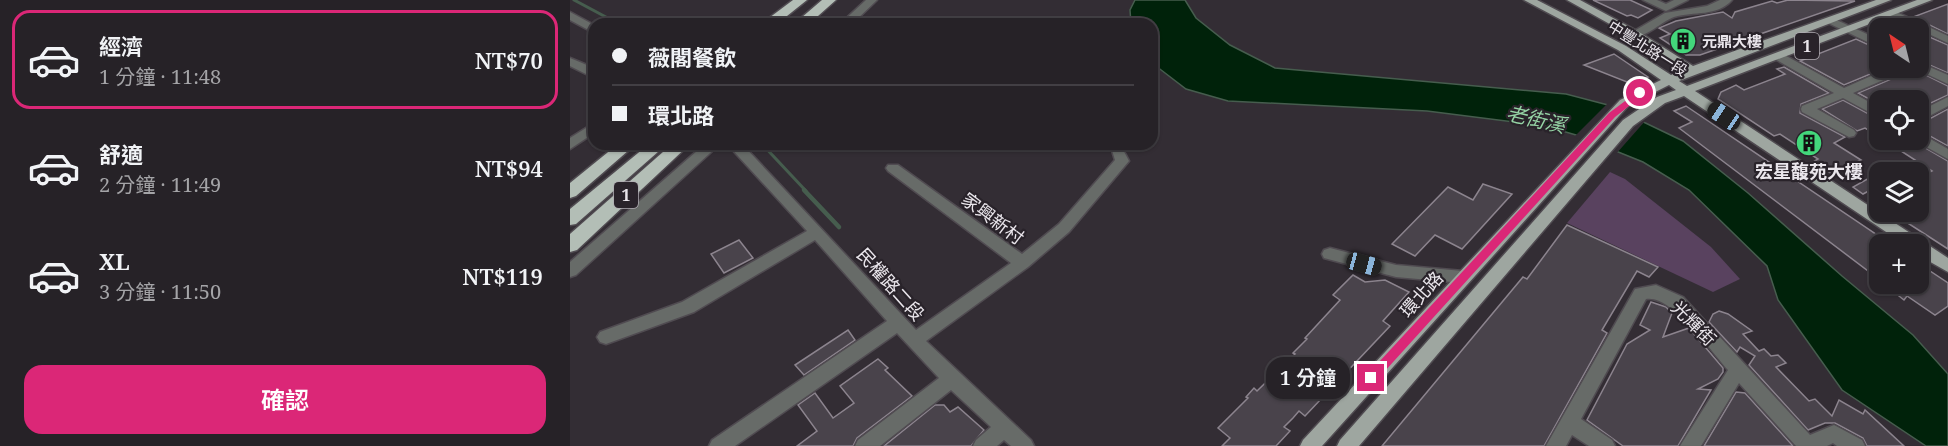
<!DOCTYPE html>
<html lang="zh-TW">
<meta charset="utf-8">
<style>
body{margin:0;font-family:"Noto Serif","Noto Sans TC",serif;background:#322f33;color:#f1f3f6;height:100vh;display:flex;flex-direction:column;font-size:22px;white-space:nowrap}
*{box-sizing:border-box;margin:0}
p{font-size:20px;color:#a4a4a7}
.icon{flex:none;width:33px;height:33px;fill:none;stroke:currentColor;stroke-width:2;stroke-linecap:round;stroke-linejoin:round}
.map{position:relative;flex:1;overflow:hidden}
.panel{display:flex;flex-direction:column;background:#262227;width:570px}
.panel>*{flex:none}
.hud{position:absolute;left:18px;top:18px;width:570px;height:132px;border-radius:18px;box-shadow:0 2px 4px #0004,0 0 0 2px #423f44;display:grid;align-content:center;height:132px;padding:0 24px;background:#262227}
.needle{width:39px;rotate:325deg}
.fabs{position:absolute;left:1299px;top:18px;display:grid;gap:12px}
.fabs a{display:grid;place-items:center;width:60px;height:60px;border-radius:12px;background:#262227;box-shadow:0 2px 4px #0004,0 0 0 2px #423f44;font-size:30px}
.end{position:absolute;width:27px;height:27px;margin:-14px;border:8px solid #db2777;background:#fff;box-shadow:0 0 0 3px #fff}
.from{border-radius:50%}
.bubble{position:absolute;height:42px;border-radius:18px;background:#262227;box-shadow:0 2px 4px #0004,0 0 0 2px #423f44;font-size:20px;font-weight:600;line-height:42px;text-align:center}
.car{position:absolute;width:18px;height:36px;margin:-18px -9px;border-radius:8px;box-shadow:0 0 4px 2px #0007;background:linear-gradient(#222 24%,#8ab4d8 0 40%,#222 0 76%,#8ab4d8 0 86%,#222 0)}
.hud b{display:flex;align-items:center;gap:21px;height:57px;font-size:22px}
.hud b+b{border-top:2px solid #423f44}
.hud i{width:15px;height:15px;background:#f1f3f6}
ul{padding:10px 0 0;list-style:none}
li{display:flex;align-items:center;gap:18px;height:99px;margin:0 12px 9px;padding:0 12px;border:3px solid transparent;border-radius:18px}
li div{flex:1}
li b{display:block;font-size:22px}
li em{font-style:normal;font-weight:600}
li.on{border-color:#db2777}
li>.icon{width:54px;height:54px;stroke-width:1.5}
.button{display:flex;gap:12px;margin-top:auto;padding:12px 24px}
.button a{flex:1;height:69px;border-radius:18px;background:#db2777;color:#fff;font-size:24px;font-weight:600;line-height:69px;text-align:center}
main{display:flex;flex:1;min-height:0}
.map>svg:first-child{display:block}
.green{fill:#59425f}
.water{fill:#00220a;stroke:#465d4e;stroke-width:1.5}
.pier{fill:#332d34}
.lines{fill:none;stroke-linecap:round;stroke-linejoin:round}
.stream-far1{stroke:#465d4e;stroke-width:3}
.stream{stroke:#465d4e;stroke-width:4.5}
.building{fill:#49434b;stroke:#8c848e;stroke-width:1.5}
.minor-casing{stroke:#504b51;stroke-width:3}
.major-casing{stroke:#504b51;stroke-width:3}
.highway-casing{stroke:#504b51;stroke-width:3}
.minor{fill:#676b68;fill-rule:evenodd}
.major{fill:#9ea6a0;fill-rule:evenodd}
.highway{fill:#b3beb6;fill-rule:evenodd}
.route{fill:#db2777}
.labels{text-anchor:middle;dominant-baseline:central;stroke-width:4.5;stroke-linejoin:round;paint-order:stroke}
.far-poi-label{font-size:15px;font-weight:bold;fill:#eae6ec;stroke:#29232a;text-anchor:start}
.far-street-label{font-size:15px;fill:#eae6ec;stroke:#29232a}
.shield{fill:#29232a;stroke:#b0acb2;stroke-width:1.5}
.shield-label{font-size:16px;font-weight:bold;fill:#eae6ec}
.poi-label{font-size:18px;font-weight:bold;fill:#eae6ec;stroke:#29232a}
.street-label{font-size:18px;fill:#eae6ec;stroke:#29232a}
.water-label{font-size:20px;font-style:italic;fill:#95d4a5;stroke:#29232a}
</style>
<main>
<section class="panel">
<ul>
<li class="on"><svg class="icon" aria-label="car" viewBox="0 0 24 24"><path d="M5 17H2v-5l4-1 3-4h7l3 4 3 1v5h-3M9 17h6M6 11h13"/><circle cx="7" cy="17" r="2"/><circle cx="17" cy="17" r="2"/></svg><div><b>經濟</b><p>1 分鐘 · 11:48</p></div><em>NT$70</em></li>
<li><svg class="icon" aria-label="car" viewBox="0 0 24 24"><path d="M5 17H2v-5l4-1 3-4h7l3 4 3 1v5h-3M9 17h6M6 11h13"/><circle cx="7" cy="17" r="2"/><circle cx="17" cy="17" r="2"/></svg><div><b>舒適</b><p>2 分鐘 · 11:49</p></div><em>NT$94</em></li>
<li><svg class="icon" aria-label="car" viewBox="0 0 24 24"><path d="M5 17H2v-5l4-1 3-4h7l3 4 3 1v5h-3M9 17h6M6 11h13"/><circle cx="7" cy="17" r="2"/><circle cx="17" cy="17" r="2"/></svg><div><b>XL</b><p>3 分鐘 · 11:50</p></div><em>NT$119</em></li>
</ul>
<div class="button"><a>確認</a></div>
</section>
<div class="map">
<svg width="1378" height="446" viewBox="0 0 1378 446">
<rect width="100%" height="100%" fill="#332d34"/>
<polygon class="green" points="1040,172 1055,179 1141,247 1170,279 1143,292 997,223"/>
<polygon class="water" points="565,0 615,0 626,18 660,45 705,68 996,94 1038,105 1113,141 1178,193 1272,276 1343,335 1378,374 1378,446 1356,446 1272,390 1208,300 1197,266 1119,190 1073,162 1006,135 975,126 857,111 658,101 616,89 582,63 582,24 561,24 560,10"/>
<polygon class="pier" points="1039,102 1076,120 1046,154 1004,137"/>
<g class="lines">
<g class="stream-far1">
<polyline points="4,0 49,24"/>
<polyline points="192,144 236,191"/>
</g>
<polyline class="stream" points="234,190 269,227"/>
</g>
<g class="building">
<polygon points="1023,0 1060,0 1082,10 1068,18 1061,15 1057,16"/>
<polygon points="1218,0 1285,1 1130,55 1116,55 1090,38 1100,34 1089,28 1106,21 1153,12 1162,18 1165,12 1202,1 1207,3"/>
<polygon points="1378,4 1378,34 1343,17"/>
<polygon points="1348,32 1378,45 1378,73 1348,60"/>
<polygon points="1286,39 1310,50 1310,68 1315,68 1274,85 1230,61"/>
<polygon points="1044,54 1078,77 1062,84 1014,65"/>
<polygon points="1214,67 1259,93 1231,104 1230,113 1275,137 1264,143 1291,160 1262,174 1243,162 1248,159 1210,134 1204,136 1148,99 1151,92 1166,85 1174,90 1215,74 1207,69"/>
<polygon points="1327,68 1342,68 1378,86 1378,95 1348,109 1348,100 1310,100 1310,105 1288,93 1326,77"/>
<polygon points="1273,100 1310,120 1310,137 1295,128 1287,131 1252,109"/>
<polygon points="1116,106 1310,237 1310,280 1109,128 1122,122 1104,111"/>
<polygon points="1378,109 1378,146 1349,130 1348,125"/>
<polygon points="1314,140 1342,140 1378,161 1378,249 1333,220 1358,207 1348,201 1348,178 1362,171"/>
<polygon points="1310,172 1310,185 1293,194 1283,187"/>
<polygon points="913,184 942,194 892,249 865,235 845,256 822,244 878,187 903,200"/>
<polygon points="997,225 1088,267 1079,277 1067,271 1032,330 1037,333 974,446 812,446 953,277 957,279"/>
<polygon points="169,240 183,258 154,273 141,254"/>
<polygon points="1348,263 1378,283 1378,306 1365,315 1337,296 1334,300 1314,284 1348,284"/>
<polygon points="783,275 795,282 815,280 839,292 813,321 820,326 735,416 729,411 723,418 714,427 720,431 706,446 652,446 660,438 648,428 678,398 676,397 684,388 687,391 725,354 723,353 737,339 735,338 770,300 763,295"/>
<polygon points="1081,302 1096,307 1102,313 1093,337 1119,328 1153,368 1153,372 1148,379 1128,389 1141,390 1108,446 1053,446 1017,420 1057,344 1080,330 1070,325"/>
<polygon points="1149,311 1158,314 1182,331 1173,334 1189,351 1194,349 1201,356 1208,355 1216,363 1206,367 1239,401 1245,399 1262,416 1269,400 1293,414 1295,410 1334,446 1297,446 1293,438 1265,423 1255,423 1238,430 1179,365 1185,356 1170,347 1167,352 1139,322 1143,314"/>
<polygon points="278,330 285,340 234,375 225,365"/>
<polygon points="308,359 318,368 315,370 342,396 287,438 283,446 227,446 247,431 228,405 245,393 263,418 284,403 270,386"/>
<polygon points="1166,392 1175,393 1223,446 1134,446"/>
<polygon points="365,405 374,405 380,412 388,407 414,430 401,446 314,446"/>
</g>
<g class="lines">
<defs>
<g id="minor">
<polygon points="296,0 307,0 282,24 270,24"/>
<polygon points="1073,0 1087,0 1096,4 1104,0 1118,0 1096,11"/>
<path d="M1150,0h12c-15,17 -38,11 -58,17 -14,5 -28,22 -43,19l-2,-2 36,-21 42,-7z"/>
<polygon points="1322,10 1378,36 1378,43 1318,15 1317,13"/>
<polygon points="0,12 24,25 24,33 0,20"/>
<polygon points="1260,17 1310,40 1310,48 1256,22 1254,20"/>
<polygon points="1209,52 1274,88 1317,69 1325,69 1325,75 1283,93 1310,108 1310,118 1273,98 1247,109 1284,130 1286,133 1284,136 1279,137 1232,112 1231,109 1232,106 1264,93 1205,59 1203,56"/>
<polygon points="0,58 24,68 24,74 16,74 0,66"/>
<polygon points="1348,62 1378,75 1378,84 1344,68 1348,68"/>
<polygon points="1378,97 1378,106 1348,122 1348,112"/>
<polygon points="24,123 24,133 0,149 0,138"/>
<polygon points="1348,132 1378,149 1378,159 1344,140 1348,140"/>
<polygon points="135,144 150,144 6,275 0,277 0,262"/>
<polygon points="157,144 172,144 346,330 441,263 318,171 316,168 318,165 328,165 452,254 489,224 545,160 540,144 550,144 559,161 499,232 458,267 356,341 461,440 464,446 441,446 434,440 427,446 403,446 406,440 421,427 381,390 310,446 285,446 288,440 369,378 327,333 165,446 139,446 142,440 317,321 245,240 124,312 36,344 30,342 27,337 30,332 112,302 237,231"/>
<polygon points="760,248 826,265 893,271 899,273 901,277 899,281 893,283 826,277 754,258 752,254 754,250"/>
<path d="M1086,285l27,12 127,138 24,-10 28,15 3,6h-28l-4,-3 -6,3h-31l-57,-63 -38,63h-21l48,-76c-16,-18 -57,-76 -82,-71l-65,120 31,21 3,6h-26l-17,-11 -6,11h-20l89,-157z"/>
</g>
<polygon id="major" points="954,0 967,0 1056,46 1101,75 1113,70 1061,36 997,0 1010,0 1069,32 1123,66 1306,0 1321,0 1109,81 1117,86 1347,0 1362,0 1125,91 1378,258 1378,272 1348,255 1348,244 1334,244 1114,96 1095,103 1063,126 789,446 767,446 770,440 1053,120 1087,97 1106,90 1099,85 1058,106 752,446 730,446 733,440 1050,100 1091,80 1048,50"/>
<g id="highway">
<polygon points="223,0 237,0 207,24 191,24"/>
<polygon points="252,0 266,0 239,24 224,24"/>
<polygon points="48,144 66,144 6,196 0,198 0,183"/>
<polygon points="79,144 97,144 6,224 0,225 0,209"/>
<polygon points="102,144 120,144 7,250 0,252 0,234"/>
</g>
</defs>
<use href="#minor" class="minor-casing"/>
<use href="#major" class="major-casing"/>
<use href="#highway" class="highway-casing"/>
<use href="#minor" class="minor"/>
<use href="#major" class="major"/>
<use href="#highway" class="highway"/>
</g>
<polygon class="route" points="1070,90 1073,95 1045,117 805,382 797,382 797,375 1039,113"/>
<defs>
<symbol id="building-disc" viewBox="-11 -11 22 22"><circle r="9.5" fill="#43d77b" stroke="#29232a"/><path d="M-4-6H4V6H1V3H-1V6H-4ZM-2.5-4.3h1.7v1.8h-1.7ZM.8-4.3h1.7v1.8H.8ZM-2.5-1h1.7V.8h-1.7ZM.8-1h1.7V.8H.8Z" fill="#111"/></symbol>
</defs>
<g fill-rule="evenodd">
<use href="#building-disc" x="1098" y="26" width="30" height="30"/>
<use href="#building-disc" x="1224" y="128" width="30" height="30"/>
</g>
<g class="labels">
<g class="far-poi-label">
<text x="1132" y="41">元鼎大樓</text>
</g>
<g class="far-street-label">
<text transform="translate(1078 48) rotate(32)">中豐北路一段</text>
</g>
<g class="shield">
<rect x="1225" y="33" width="24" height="26" rx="4.5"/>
<rect x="44" y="182" width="24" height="26" rx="4.5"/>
</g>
<g class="shield-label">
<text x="1237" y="46">1</text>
<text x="56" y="195">1</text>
</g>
<g class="poi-label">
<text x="1239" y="171">宏星馥苑大樓</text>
</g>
<g class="street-label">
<text transform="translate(423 218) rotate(37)">家興新村</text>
<text transform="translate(321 284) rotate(48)">民權路二段</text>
<text transform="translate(851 294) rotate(-48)">環北路</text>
<text transform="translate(1124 323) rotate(45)">光輝街</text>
</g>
<g class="water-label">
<text transform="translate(966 119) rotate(13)">老街溪</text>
</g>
</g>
</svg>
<div class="fabs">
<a><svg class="needle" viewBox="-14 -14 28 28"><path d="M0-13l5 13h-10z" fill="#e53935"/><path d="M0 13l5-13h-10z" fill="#a4a4a7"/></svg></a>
<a><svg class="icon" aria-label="locate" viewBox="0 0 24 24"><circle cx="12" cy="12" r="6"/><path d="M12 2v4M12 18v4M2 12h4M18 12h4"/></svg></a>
<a><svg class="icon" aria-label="layers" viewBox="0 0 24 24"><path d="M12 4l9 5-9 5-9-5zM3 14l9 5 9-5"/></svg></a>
<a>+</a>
</div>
<i class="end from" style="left:1070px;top:93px"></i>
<i class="end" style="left:801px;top:378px"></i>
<div class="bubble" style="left:696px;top:357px;width:84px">1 分鐘</div>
<i class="car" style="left:1154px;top:116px;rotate:304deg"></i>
<i class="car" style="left:794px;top:264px;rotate:105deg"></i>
<div class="hud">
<b><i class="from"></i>薇閣餐飲</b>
<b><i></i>環北路</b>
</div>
</div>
</main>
